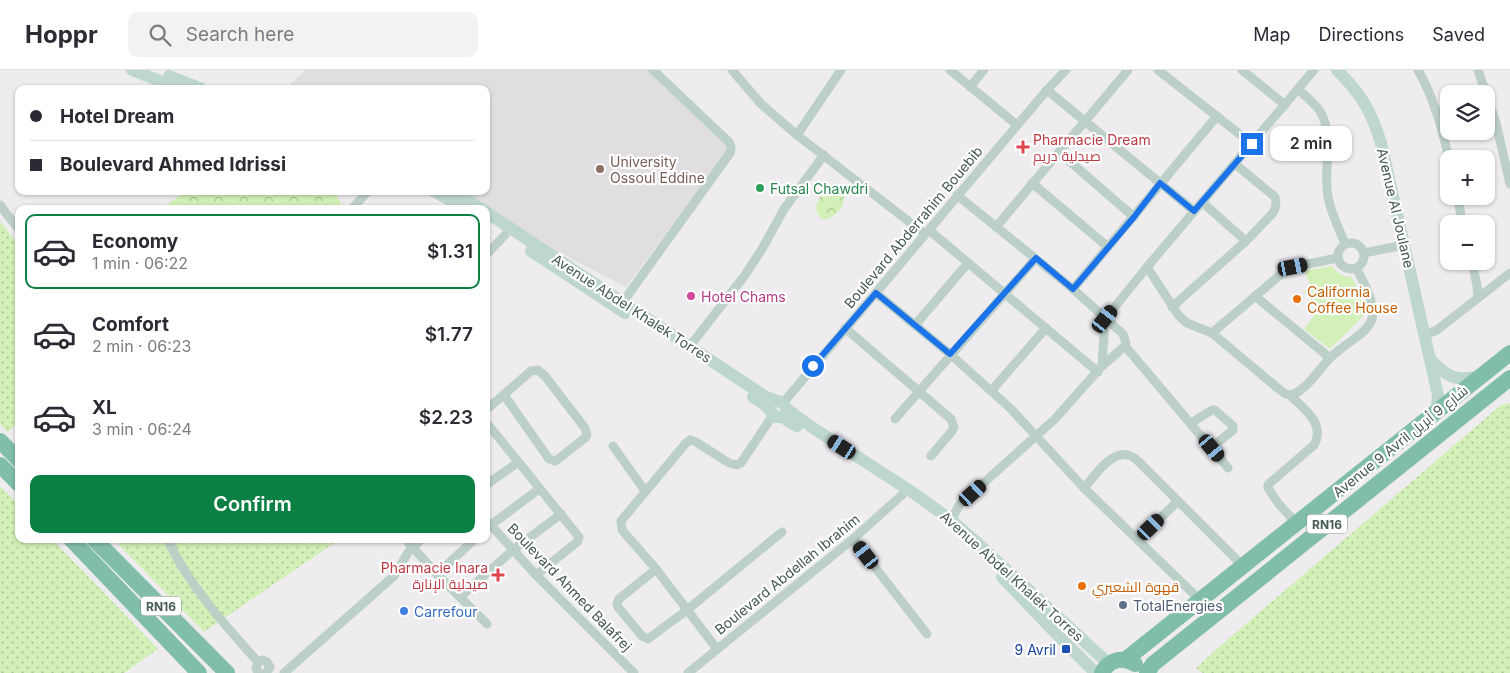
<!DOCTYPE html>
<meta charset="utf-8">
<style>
body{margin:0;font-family:Inter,Cairo,sans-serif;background:#f2f2f3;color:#2b2b33;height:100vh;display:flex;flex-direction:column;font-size:19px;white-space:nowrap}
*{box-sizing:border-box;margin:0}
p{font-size:16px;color:#7c7c81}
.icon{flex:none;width:28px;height:28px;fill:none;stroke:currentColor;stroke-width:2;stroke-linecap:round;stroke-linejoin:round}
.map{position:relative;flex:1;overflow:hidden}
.side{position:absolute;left:15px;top:135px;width:475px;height:338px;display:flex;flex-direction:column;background:#fff;border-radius:10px;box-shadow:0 1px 4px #0004}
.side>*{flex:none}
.top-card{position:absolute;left:15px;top:15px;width:475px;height:110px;border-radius:10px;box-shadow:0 1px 4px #0004;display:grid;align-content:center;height:110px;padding:0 15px;background:#fff}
.fabs{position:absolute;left:1440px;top:15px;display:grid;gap:10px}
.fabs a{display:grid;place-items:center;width:55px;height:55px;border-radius:10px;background:#fff;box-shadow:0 1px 4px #0004;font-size:25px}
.end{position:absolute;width:22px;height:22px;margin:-11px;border:6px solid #1a73e8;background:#fff;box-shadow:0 0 0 2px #fff}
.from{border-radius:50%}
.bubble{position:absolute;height:35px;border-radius:10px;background:#fff;box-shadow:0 1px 4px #0004;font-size:16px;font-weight:600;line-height:35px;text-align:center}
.car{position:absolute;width:15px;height:30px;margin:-15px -8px;border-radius:6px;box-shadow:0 0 4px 1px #0007;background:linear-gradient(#222 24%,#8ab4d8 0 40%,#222 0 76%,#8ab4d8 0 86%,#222 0)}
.top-card b{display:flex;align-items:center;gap:18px;height:48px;font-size:19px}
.top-card b+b{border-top:1px solid #e1e1e2}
.top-card i{width:12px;height:12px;background:#2b2b33}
ul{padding:9px 0 0;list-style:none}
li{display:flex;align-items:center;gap:15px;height:75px;margin:0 10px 8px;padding:0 5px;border:2px solid transparent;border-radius:10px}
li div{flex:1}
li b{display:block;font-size:19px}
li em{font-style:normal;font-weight:600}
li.active{border-color:#0b8043}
li>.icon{width:45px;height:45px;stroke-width:1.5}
.action{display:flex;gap:10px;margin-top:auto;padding:10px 15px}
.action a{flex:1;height:58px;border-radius:10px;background:#0b8043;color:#fff;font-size:20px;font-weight:600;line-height:58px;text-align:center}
header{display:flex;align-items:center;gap:30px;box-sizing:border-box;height:70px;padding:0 25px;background:#fff;border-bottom:1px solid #e1e1e2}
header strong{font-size:24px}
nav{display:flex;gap:28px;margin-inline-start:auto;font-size:18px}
.search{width:350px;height:45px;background:#f2f2f3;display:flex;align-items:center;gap:12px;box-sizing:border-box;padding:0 18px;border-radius:10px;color:#7c7c81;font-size:19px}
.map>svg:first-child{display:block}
.education{fill:#e0dee1}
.grass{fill:url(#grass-dots)}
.forest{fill:url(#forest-crowns)}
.park{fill:#d2f0b7}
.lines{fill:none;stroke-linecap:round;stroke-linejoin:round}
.street{stroke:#bcd0c8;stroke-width:9}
.secondary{stroke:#bdd7ce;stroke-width:12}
.highway{stroke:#81bea9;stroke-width:16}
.route{stroke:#1a73e8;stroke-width:6}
.health-dot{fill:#e0444e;stroke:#fff;stroke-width:2}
.education-dot{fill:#8d6e63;stroke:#fff;stroke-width:2}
.leisure-dot{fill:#2e9e5b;stroke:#fff;stroke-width:2}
.hotel-dot{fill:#d1479c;stroke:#fff;stroke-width:2}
.food-dot{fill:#e8710a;stroke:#fff;stroke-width:2}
.service-dot{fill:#5c6f8a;stroke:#fff;stroke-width:2}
.shop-dot{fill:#3f7fe0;stroke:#fff;stroke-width:2}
.transit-dot{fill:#1a4fb4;stroke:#fff;stroke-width:2}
.labels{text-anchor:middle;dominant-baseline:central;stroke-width:4.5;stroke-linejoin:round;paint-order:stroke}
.shield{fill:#fff;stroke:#7c8c86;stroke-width:1}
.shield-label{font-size:12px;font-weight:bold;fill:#445a52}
.health-label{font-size:14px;fill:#be3a42;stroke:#fff;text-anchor:start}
.education-label{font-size:14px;fill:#785e54;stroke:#fff;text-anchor:start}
.leisure-label{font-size:14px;fill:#27864d;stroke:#fff;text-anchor:start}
.street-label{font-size:14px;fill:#445a52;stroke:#fff}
.food-label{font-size:14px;fill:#c56008;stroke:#fff;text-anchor:start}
.hotel-label{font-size:14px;fill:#b23c85;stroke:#fff;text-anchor:start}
.service-label{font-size:14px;fill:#4e5e75;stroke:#fff;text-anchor:start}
.shop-label{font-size:14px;fill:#366cbe;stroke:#fff;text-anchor:start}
.transit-label{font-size:14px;fill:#164399;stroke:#fff;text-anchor:end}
</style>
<header>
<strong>Hoppr</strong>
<div class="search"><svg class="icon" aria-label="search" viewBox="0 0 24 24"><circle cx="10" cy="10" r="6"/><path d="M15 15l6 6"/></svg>Search here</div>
<nav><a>Map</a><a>Directions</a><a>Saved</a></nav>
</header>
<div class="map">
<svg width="1510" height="603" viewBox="0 0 1510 603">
<defs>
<pattern id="grass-dots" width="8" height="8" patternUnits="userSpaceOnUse" patternTransform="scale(1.25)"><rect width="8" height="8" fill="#d2f0b7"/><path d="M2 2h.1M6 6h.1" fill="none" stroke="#acc597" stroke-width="1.8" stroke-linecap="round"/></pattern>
<pattern id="forest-crowns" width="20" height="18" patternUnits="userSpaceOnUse" patternTransform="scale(1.25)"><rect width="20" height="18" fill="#d2f0b7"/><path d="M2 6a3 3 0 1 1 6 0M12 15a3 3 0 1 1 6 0" fill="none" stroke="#acc597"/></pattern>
</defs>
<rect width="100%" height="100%" fill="#efecef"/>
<polygon class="education" points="306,0 649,0 731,76 626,217 440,121 486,121 486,19 285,19"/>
<g class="grass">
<polygon points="0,151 19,176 19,353 7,362 0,354"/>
<polygon points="1510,333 1510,603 1203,603 1196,598 1219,577 1501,335"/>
<polygon points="0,416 19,435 19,469 52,469 158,579 124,603 0,603"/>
<polygon points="113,469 340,469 204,562"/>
</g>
<g class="forest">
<path d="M833,114c21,10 9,31 -9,36 -14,-9 -5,-19 -1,-31z"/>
<polygon points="215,121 334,121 344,139 161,139 183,123 204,125"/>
</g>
<path class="park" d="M1332,196c5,7 11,11 20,11l9,18 4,19 -35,35 -26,-20 16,-21 -17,-16 7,-7 -5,-14z"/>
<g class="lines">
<g class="street">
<polyline points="732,0 761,34 797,65 925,164"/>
<polyline points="950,0 1017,55"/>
<polyline points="1158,0 1252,74"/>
<polyline points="1242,0 1285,35"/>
<path d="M1418,0c16,28 24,58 31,89"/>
<polyline points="1478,0 1496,53 1510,114"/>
<polyline points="970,17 984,0"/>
<path d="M1298,19c7,7 16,14 22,22 13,21 5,54 7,77 1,19 11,38 18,56"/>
<polyline points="1047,20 1194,141"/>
<polyline points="797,65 841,0"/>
<polyline points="1059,82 1134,147"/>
<polyline points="1032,113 1108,177"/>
<polyline points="1457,126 1463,154"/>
<polyline points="1202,132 1246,171"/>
<polyline points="0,135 19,160"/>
<polyline points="352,139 368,121"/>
<polyline points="996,157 1128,0"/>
<polyline points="929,160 1098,302"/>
<circle cx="1351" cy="186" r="13"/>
<polyline points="1364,183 1404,175"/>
<polyline points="486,185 505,165"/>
<polyline points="1472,191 1477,216 1478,228"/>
<path d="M1147,197l32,49 8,7 25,10 68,57c5,4 8,6 14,4 15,-7 24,-24 36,-36 7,-7 16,-13 24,-19 7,-5 15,-11 18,-20 4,-14 -9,-39 -16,-51"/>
<polyline points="1073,219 1217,46"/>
<polyline points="876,223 950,284 1010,338 1084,418 1200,530"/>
<polyline points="1255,226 1330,288"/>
<path d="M620,236l110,-153c2,-5 1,-7 -1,-11l-76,-72"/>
<path d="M1172,237l74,-66 27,-28c3,-5 4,-10 2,-16l-40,-33"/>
<polyline points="915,255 968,193"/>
<polyline points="845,258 951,349 954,357 952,361 931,386"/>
<polyline points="1212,263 1287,199 1293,197 1337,188"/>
<polyline points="1424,265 1437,260 1510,203"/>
<polyline points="690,276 745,205 762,179 784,139 824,85"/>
<polyline points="1125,276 1228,398"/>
<polyline points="1102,296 1105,249 1147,197 1314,0"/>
<polyline points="992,320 1046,258"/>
<path d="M1290,325c14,14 36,29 24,50l-43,37 -3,3v3l10,15 19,21"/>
<polyline points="783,333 1047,20 1066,0"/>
<polyline points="486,340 531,301 538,300 545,306 585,358 587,365 586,367 557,390 555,391 549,389 504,325"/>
<polyline points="895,349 1035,189"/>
<polyline points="486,352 579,467 577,472 536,505"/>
<polyline points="1191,353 1212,340 1215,340 1233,356 1233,360 1211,378"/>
<polyline points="613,376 645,421"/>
<polyline points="486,415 517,393"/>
<path d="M1084,418c10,-11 27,-38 44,-33 4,1 8,4 11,7l105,105"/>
<polyline points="486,450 536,505 634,603"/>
<polyline points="951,450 960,434 1055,349 1102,296 1125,276 1126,273 1123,264 1073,219 957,125"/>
<polyline points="487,458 539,419"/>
<path d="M167,469c22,46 57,85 91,123"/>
<polyline points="405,469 437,504 487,554"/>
<polyline points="853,469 927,564"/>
<polyline points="1138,470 1178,431"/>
<polyline points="656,499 619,529 617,534 618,537 642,566 648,569 687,540 782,462"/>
<polyline points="437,504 475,469"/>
<polyline points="460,527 513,480 561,444"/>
<polyline points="717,579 656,499 622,460 621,451 686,373 690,370 696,372 729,393 737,395 741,393 773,345"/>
<polyline points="258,592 262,590 267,592 270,597 266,603"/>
<polyline points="258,592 256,599 259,603"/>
<polyline points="284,603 394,506 409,481 422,469"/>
<polyline points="688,603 853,469 902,425"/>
</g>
<g class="secondary">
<polyline points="132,0 180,19"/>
<path d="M1337,0c24,24 34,40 44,73l57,252 -1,12 -3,7"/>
<polyline points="169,6 202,19"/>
<polyline points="434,121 465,139"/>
<polyline points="458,125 481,139"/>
<polyline points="486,142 766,327 783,333 787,339 813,358 915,424 951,450 973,469 1109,594"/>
<polyline points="531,181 625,243"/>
<path d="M1430,289c16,18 26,23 50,17"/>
<polyline points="753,327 764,334 776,347 782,347 797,356"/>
<path d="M1002,507c31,32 61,65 94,96"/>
</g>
<g class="highway">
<polyline points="0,371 19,390"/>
<polyline points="0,395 19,414"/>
<polyline points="71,469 199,603"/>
<polyline points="94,469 227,603"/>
<polyline points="1125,590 1510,283"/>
<path d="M1102,603c6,-13 20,-17 33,-9"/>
<polyline points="1147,603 1153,594 1510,308"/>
</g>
</g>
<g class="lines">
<polyline class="route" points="813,296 876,223 950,284 1036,188 1073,219 1134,147 1160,113 1194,141 1252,74"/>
</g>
<g class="health-dot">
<path d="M1020.5 69.5h5v5h5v5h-5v5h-5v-5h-5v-5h5z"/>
<path d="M495.5 497.5h5v5h5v5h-5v5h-5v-5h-5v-5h5z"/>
</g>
<circle class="education-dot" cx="600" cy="99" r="5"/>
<circle class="leisure-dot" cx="760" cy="118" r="5"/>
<circle class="hotel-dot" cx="691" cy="226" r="5"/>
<g class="food-dot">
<circle cx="1297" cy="229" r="5"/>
<circle cx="1082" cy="516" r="5"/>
</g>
<circle class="service-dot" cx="1123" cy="535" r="5"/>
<circle class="shop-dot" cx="404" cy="541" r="5"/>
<rect class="transit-dot" x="1061" y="574" width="10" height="10" rx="2.5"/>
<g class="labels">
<g class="shield">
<rect x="1307" y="444.5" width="40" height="19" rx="4"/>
<rect x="141" y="526.5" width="40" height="19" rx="4"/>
</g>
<g class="shield-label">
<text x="1327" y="454">RN16</text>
<text x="161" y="536">RN16</text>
</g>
<g class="health-label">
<text x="1033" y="69">Pharmacie Dream<tspan x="1033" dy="16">صيدلية دريم</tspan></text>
<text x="488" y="497" text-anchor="end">Pharmacie Inara<tspan x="488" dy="16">صيدلية الإنارة</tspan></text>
</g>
<g class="education-label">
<text x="610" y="91">University<tspan x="610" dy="16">Ossoul Eddine</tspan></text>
</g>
<g class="leisure-label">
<text x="770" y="118">Futsal Chawdri</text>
</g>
<g class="street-label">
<text transform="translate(1396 138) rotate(77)">Avenue Al Joulane</text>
<text transform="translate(913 157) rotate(-50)">Boulevard Abderrahim Bouebib</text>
<text transform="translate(632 238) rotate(33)">Avenue Abdel Khalek Torres</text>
<text transform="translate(1400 371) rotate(-39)">Avenue 9 Avril شارع 9 أبريل</text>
<text transform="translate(787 504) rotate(-39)">Boulevard Abdellah Ibrahim</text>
<text transform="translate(1012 506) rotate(42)">Avenue Abdel Khalek Torres</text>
<text transform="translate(570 517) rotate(46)">Boulevard Ahmed Balafrej</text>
</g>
<g class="food-label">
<text x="1307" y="221">California<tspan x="1307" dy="16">Coffee House</tspan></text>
<text x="1092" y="516">قهوة الشعيري</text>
</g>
<g class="hotel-label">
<text x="701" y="226">Hotel Chams</text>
</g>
<g class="service-label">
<text x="1133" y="535">TotalEnergies</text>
</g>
<g class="shop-label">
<text x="414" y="541">Carrefour</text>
</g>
<g class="transit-label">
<text x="1056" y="579">9 Avril</text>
</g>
</g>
</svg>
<div class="fabs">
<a><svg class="icon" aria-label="layers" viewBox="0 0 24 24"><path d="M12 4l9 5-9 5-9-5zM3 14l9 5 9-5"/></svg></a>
<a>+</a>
<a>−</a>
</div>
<i class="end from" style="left:813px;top:296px"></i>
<i class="end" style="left:1252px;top:74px"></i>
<div class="bubble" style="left:1270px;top:56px;width:82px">2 min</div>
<i class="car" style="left:1293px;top:197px;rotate:79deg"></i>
<i class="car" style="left:1105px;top:249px;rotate:39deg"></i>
<i class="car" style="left:842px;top:377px;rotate:303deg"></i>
<i class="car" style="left:1212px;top:378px;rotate:140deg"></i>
<i class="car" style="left:973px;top:423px;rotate:48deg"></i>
<i class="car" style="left:1151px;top:457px;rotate:46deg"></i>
<i class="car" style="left:866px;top:485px;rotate:322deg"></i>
<div class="top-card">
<b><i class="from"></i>Hotel Dream</b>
<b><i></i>Boulevard Ahmed Idrissi</b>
</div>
<section class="side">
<ul>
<li class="active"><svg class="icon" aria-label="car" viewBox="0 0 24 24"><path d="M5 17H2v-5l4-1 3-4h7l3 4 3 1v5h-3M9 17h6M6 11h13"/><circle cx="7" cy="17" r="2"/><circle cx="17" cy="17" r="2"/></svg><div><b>Economy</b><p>1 min · 06:22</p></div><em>$1.31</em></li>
<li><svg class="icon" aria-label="car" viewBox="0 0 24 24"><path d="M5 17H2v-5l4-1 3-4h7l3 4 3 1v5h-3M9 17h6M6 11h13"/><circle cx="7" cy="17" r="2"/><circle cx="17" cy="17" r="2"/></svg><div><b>Comfort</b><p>2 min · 06:23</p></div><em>$1.77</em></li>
<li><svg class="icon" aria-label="car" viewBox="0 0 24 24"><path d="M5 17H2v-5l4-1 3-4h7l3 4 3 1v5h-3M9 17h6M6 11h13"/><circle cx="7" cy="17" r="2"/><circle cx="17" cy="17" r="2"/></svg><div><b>XL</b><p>3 min · 06:24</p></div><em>$2.23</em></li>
</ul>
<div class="action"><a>Confirm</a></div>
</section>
</div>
